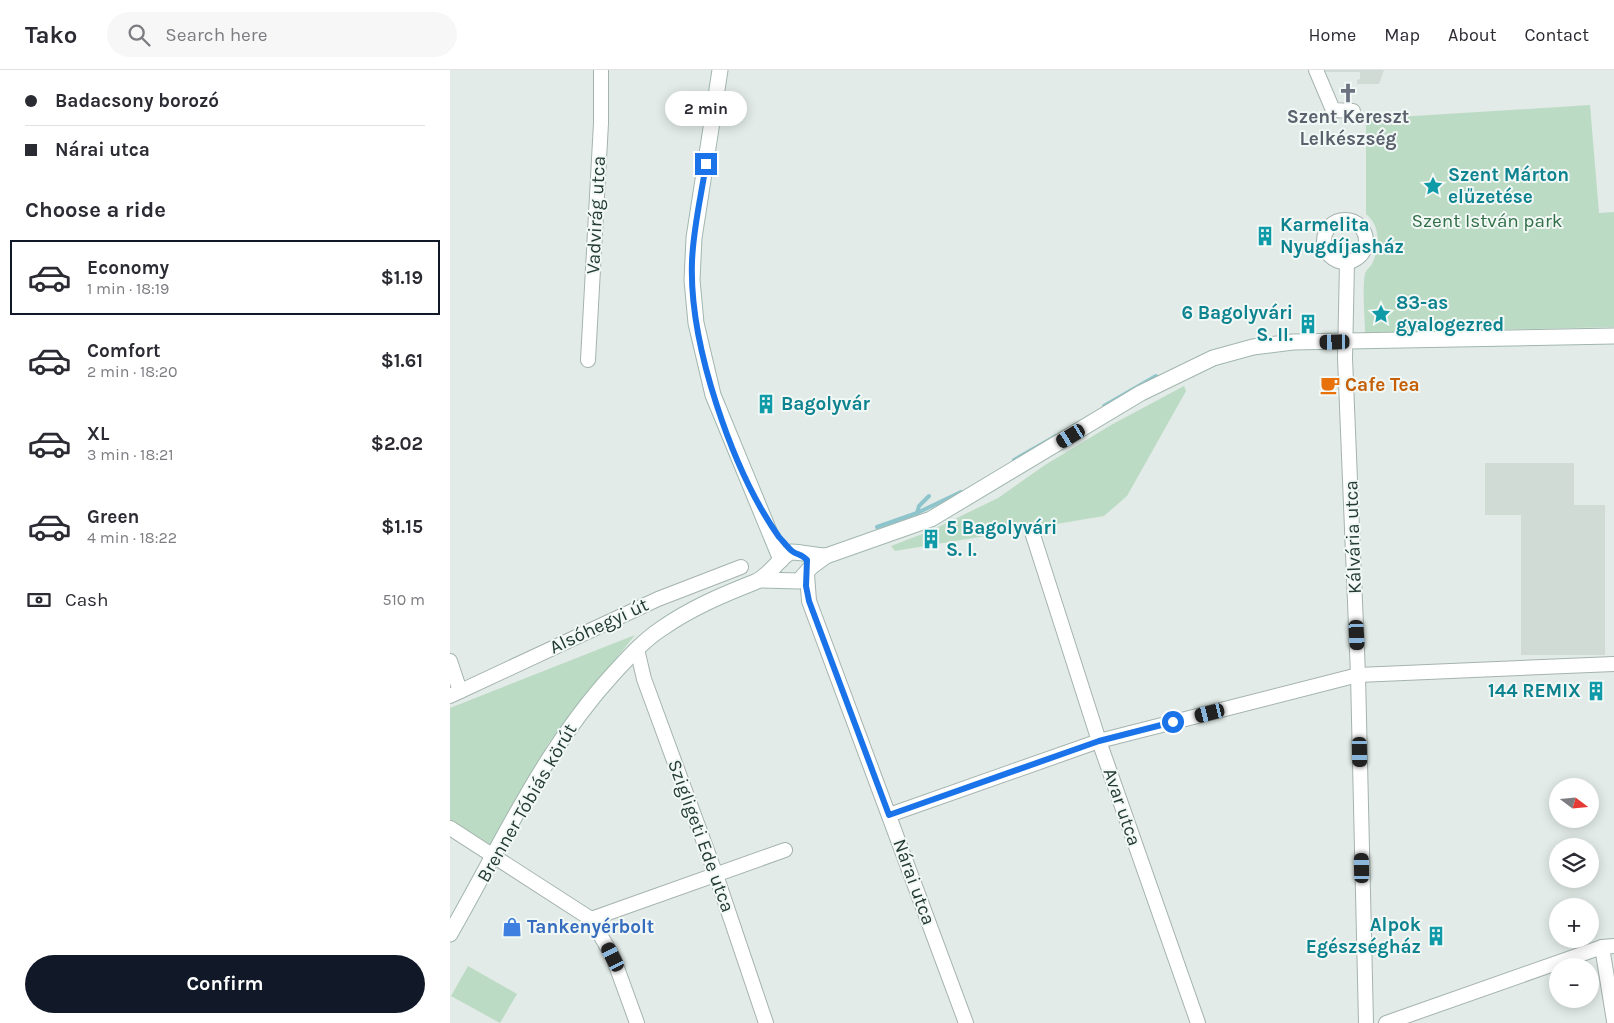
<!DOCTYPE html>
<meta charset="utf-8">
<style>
body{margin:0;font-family:Karla,sans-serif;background:#f7f7f7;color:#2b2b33;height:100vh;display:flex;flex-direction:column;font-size:19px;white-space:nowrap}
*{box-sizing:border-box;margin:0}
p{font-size:16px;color:#7c7c81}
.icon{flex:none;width:28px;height:28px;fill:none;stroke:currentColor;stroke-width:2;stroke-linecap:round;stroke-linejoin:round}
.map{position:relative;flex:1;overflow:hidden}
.sheet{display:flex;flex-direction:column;background:#fff;width:450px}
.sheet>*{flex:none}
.banner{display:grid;align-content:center;height:110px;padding:0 25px;background:#fff}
.needle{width:32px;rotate:106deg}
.buttons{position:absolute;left:1099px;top:708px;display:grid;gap:10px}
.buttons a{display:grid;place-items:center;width:50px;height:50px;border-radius:50%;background:#fff;box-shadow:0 2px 12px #0003;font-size:25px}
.end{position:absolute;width:22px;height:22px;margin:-11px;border:6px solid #1a73e8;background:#fff;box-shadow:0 0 0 2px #fff}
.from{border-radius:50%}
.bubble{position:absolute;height:35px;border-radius:18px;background:#fff;box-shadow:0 2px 12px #0003;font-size:16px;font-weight:700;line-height:35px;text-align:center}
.car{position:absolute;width:15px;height:30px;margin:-15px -8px;border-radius:6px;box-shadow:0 0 4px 1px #0007;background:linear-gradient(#222 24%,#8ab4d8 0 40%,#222 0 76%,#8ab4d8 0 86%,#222 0)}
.banner b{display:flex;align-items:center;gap:18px;height:48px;font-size:19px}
.banner b+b{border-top:1px solid #e1e1e2}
.banner i{width:12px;height:12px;background:#2b2b33}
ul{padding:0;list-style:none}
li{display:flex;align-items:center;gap:15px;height:75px;margin:0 10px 8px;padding:0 15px;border:2px solid transparent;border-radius:0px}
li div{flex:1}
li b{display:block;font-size:19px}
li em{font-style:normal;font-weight:700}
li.current{border-color:#111827}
li>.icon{width:45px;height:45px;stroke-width:1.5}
h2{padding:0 25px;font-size:22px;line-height:60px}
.pay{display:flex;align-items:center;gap:12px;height:55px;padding:0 25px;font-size:19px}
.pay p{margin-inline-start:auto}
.button{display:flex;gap:10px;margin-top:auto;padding:10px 25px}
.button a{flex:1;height:58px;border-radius:30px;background:#111827;color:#fff;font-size:20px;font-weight:700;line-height:58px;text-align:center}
header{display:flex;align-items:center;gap:30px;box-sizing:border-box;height:70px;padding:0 25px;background:#fff;border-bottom:1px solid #e1e1e2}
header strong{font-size:24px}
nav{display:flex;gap:28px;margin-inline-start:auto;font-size:18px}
.search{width:350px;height:45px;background:#f7f7f7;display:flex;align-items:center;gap:12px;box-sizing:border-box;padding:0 18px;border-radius:28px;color:#7c7c81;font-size:19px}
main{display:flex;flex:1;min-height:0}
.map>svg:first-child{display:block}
.built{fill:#d0dbd6}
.green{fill:#bcdbc4}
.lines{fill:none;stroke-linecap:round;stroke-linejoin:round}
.stream{stroke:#8ec5cd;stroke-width:4}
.street-casing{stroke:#a5b3ae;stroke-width:16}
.secondary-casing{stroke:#a1b6ae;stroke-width:17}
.street{stroke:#fff;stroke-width:14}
.secondary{stroke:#fff;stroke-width:15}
.route{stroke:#1a73e8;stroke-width:6}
.labels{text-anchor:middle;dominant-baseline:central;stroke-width:4;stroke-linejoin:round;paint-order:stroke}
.worship-label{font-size:19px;font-weight:bold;fill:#5b616d;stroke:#f2f8f5}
.culture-label{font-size:19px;font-weight:bold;fill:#0d838f;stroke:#f2f8f5;text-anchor:start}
.street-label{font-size:19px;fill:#233b34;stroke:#f2f8f5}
.park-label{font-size:19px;fill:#306f47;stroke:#f2f8f5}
.food-label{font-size:19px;font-weight:bold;fill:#c56008;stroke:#f2f8f5;text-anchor:start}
.shop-label{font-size:19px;font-weight:bold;fill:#366cbe;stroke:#f2f8f5;text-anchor:start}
</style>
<header>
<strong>Tako</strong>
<div class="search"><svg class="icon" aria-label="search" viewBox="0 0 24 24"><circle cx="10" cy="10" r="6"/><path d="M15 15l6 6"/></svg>Search here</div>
<nav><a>Home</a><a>Map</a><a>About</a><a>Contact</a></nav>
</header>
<main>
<section class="sheet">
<div class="banner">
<b><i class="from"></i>Badacsony borozó</b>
<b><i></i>Nárai utca</b>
</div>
<h2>Choose a ride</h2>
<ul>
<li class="current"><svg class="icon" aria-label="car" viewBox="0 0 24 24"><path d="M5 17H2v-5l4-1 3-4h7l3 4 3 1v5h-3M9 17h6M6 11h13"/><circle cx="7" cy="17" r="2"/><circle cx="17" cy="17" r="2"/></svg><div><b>Economy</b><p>1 min · 18:19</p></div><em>$1.19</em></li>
<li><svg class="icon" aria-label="car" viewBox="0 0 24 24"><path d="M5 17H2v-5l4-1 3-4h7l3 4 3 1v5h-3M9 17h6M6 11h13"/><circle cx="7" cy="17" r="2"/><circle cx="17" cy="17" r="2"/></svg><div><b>Comfort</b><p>2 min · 18:20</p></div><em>$1.61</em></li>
<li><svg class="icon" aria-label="car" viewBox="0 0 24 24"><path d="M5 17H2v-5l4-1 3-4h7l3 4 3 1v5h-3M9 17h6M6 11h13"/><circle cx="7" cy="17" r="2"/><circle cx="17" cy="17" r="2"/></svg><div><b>XL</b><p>3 min · 18:21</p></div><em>$2.02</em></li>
<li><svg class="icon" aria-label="car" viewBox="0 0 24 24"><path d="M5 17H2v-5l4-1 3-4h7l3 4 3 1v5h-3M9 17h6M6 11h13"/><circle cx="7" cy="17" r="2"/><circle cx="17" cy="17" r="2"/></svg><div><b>Green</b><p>4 min · 18:22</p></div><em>$1.15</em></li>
</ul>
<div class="pay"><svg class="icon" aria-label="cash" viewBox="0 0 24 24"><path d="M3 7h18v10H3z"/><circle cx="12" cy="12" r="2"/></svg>Cash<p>510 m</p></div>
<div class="button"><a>Confirm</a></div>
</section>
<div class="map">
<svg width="1164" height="953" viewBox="0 0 1164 953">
<rect width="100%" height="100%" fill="#e2ebe7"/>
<g class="built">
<polygon points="870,0 934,0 929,14 907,14 907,10 910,9 910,2 870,2"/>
<polygon points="1035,393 1124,393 1124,435 1155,435 1155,585 1071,585 1071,445 1035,445"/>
</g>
<g class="green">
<path d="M1140,35l9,108 15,-1v115l-249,6c0,-15 -3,-46 0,-59 1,-4 5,-7 7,-10 8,-17 9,-38 -6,-50v-95z"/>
<polygon points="734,316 736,321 677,426 654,446 445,481 441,476 480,461 548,428 595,395 661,355"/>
<polygon points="185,565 98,674 44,779 0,752 0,638"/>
<polygon points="18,896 67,924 50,953 1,926"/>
</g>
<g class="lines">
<g class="stream">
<polyline points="654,336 706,306"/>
<polyline points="564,390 606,366"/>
<polyline points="467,443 469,436 479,426"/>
<polyline points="427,457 467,443 511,422"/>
</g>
<defs>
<g id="street">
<polyline points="866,0 883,40 903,41"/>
<circle cx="895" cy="171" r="21"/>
<polyline points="897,192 895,288 908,605 916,953"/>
<polyline points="138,290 151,53 151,0"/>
<polyline points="582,462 649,671 748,953"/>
<polyline points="357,504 359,531 516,953"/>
<polyline points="187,579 194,609 266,805 316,953"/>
<polyline points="0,591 10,621"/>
<polyline points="0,626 208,529 291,497"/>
<polyline points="439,745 649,671 908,605 1164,594"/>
<polyline points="0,758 141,849 163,887 187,953"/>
<polyline points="141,849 335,780"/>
<polyline points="1152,877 1164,951"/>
<polyline points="936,953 1152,877 1164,876"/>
</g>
<g id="secondary">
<polyline points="270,0 244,168 242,210 246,253 263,325 331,490"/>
<polyline points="310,510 349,511 361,497 376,486 481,449 691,323 763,288 803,277 843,272 1164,266"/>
<path d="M0,864c51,-89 94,-185 164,-261 15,-16 29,-32 47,-44 30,-21 61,-34 94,-47 15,-6 28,-29 37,-30 10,0 23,4 34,4"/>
</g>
</defs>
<use href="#street" class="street-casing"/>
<use href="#secondary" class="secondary-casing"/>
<use href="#street" class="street"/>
<use href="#secondary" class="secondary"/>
</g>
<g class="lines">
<path class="route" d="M256,94c-5,33 -13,65 -14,98 -3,82 40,208 87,275 4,4 8,10 13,14 5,4 10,3 15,9l-1,26 3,15 80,214 210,-74 74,-19"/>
</g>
<defs>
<symbol id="church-bare" viewBox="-9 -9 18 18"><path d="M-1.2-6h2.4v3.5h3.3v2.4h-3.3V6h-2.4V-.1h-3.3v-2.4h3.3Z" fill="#6b7280" stroke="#f2f8f5" stroke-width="2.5" paint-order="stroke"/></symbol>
<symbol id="sight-bare" viewBox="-9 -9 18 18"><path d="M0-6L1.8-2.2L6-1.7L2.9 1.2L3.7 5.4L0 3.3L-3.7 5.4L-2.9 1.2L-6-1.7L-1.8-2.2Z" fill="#0f9aa8" stroke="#f2f8f5" stroke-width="2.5" paint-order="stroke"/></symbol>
<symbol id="building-bare" viewBox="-9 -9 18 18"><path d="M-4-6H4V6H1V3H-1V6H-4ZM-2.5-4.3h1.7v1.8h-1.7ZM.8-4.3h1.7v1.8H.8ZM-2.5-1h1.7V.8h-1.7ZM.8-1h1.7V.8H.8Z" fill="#0f9aa8" stroke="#f2f8f5" stroke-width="2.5" paint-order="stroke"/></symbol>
<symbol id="cafe-bare" viewBox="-9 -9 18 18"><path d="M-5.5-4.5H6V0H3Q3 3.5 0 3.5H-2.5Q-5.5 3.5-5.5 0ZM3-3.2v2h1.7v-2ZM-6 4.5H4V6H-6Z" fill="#e8710a" stroke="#f2f8f5" stroke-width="2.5" paint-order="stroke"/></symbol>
<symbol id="shop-bare" viewBox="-9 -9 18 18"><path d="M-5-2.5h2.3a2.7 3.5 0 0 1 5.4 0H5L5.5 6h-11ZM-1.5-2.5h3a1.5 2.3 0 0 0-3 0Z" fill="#3f7fe0" stroke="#f2f8f5" stroke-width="2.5" paint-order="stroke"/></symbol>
</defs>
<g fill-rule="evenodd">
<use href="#church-bare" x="884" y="9" width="28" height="28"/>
<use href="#sight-bare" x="969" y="102" width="28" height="28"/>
<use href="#building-bare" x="801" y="152" width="28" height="28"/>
<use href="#sight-bare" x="917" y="230" width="28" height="28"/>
<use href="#building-bare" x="844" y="240" width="28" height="28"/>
<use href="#cafe-bare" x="866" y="301" width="28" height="28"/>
<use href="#building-bare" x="302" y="320" width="28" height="28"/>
<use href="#building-bare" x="467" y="455" width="28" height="28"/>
<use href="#building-bare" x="1132" y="607" width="28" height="28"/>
<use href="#shop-bare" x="48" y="843" width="28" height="28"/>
<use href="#building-bare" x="972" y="852" width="28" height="28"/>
</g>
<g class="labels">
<g class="worship-label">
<text x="898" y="47">Szent Kereszt<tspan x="898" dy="22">Lelkészség</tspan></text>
</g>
<g class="culture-label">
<text x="998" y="105">Szent Márton<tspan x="998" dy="22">elűzetése</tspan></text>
<text x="830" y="155">Karmelita<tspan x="830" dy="22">Nyugdíjasház</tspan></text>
<text x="946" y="233">83-as<tspan x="946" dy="22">gyalogezred</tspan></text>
<text x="843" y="243" text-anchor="end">6 Bagolyvári<tspan x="843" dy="22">S. II.</tspan></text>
<text x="331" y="334">Bagolyvár</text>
<text x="496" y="458">5 Bagolyvári<tspan x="496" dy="22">S. I.</tspan></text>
<text x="1131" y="621" text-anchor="end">144 REMIX</text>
<text x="971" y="855" text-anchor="end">Alpok<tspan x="971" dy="22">Egészségház</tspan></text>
</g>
<g class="street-label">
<text transform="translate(146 145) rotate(-87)">Vadvirág utca</text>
<text transform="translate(903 467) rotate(-92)">Kálvária utca</text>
<text transform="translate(149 556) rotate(-25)">Alsóhegyi út</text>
<text transform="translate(77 733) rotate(-60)">Brenner Tóbiás körút</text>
<text transform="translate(672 737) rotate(71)">Avar utca</text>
<text transform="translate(251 766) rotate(70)">Szigligeti Ede utca</text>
<text transform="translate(464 812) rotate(70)">Nárai utca</text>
</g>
<g class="park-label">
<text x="1037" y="151">Szent István park</text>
</g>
<g class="food-label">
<text x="895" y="315">Cafe Tea</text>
</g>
<g class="shop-label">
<text x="77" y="857">Tankenyérbolt</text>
</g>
</g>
</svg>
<div class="buttons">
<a><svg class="needle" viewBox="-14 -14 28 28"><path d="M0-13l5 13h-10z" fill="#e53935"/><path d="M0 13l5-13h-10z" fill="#7c7c81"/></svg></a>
<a><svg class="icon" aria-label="layers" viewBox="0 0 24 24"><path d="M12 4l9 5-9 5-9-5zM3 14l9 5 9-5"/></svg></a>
<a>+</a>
<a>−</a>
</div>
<i class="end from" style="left:723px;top:652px"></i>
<i class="end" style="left:256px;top:94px"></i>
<div class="bubble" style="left:215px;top:21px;width:82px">2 min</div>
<i class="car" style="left:885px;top:272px;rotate:269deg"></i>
<i class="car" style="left:621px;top:366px;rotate:239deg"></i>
<i class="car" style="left:907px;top:565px;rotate:177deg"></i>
<i class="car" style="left:760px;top:643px;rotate:256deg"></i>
<i class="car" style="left:910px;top:682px;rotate:179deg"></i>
<i class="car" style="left:912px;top:798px;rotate:359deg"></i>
<i class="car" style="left:163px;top:887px;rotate:333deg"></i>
</div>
</main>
